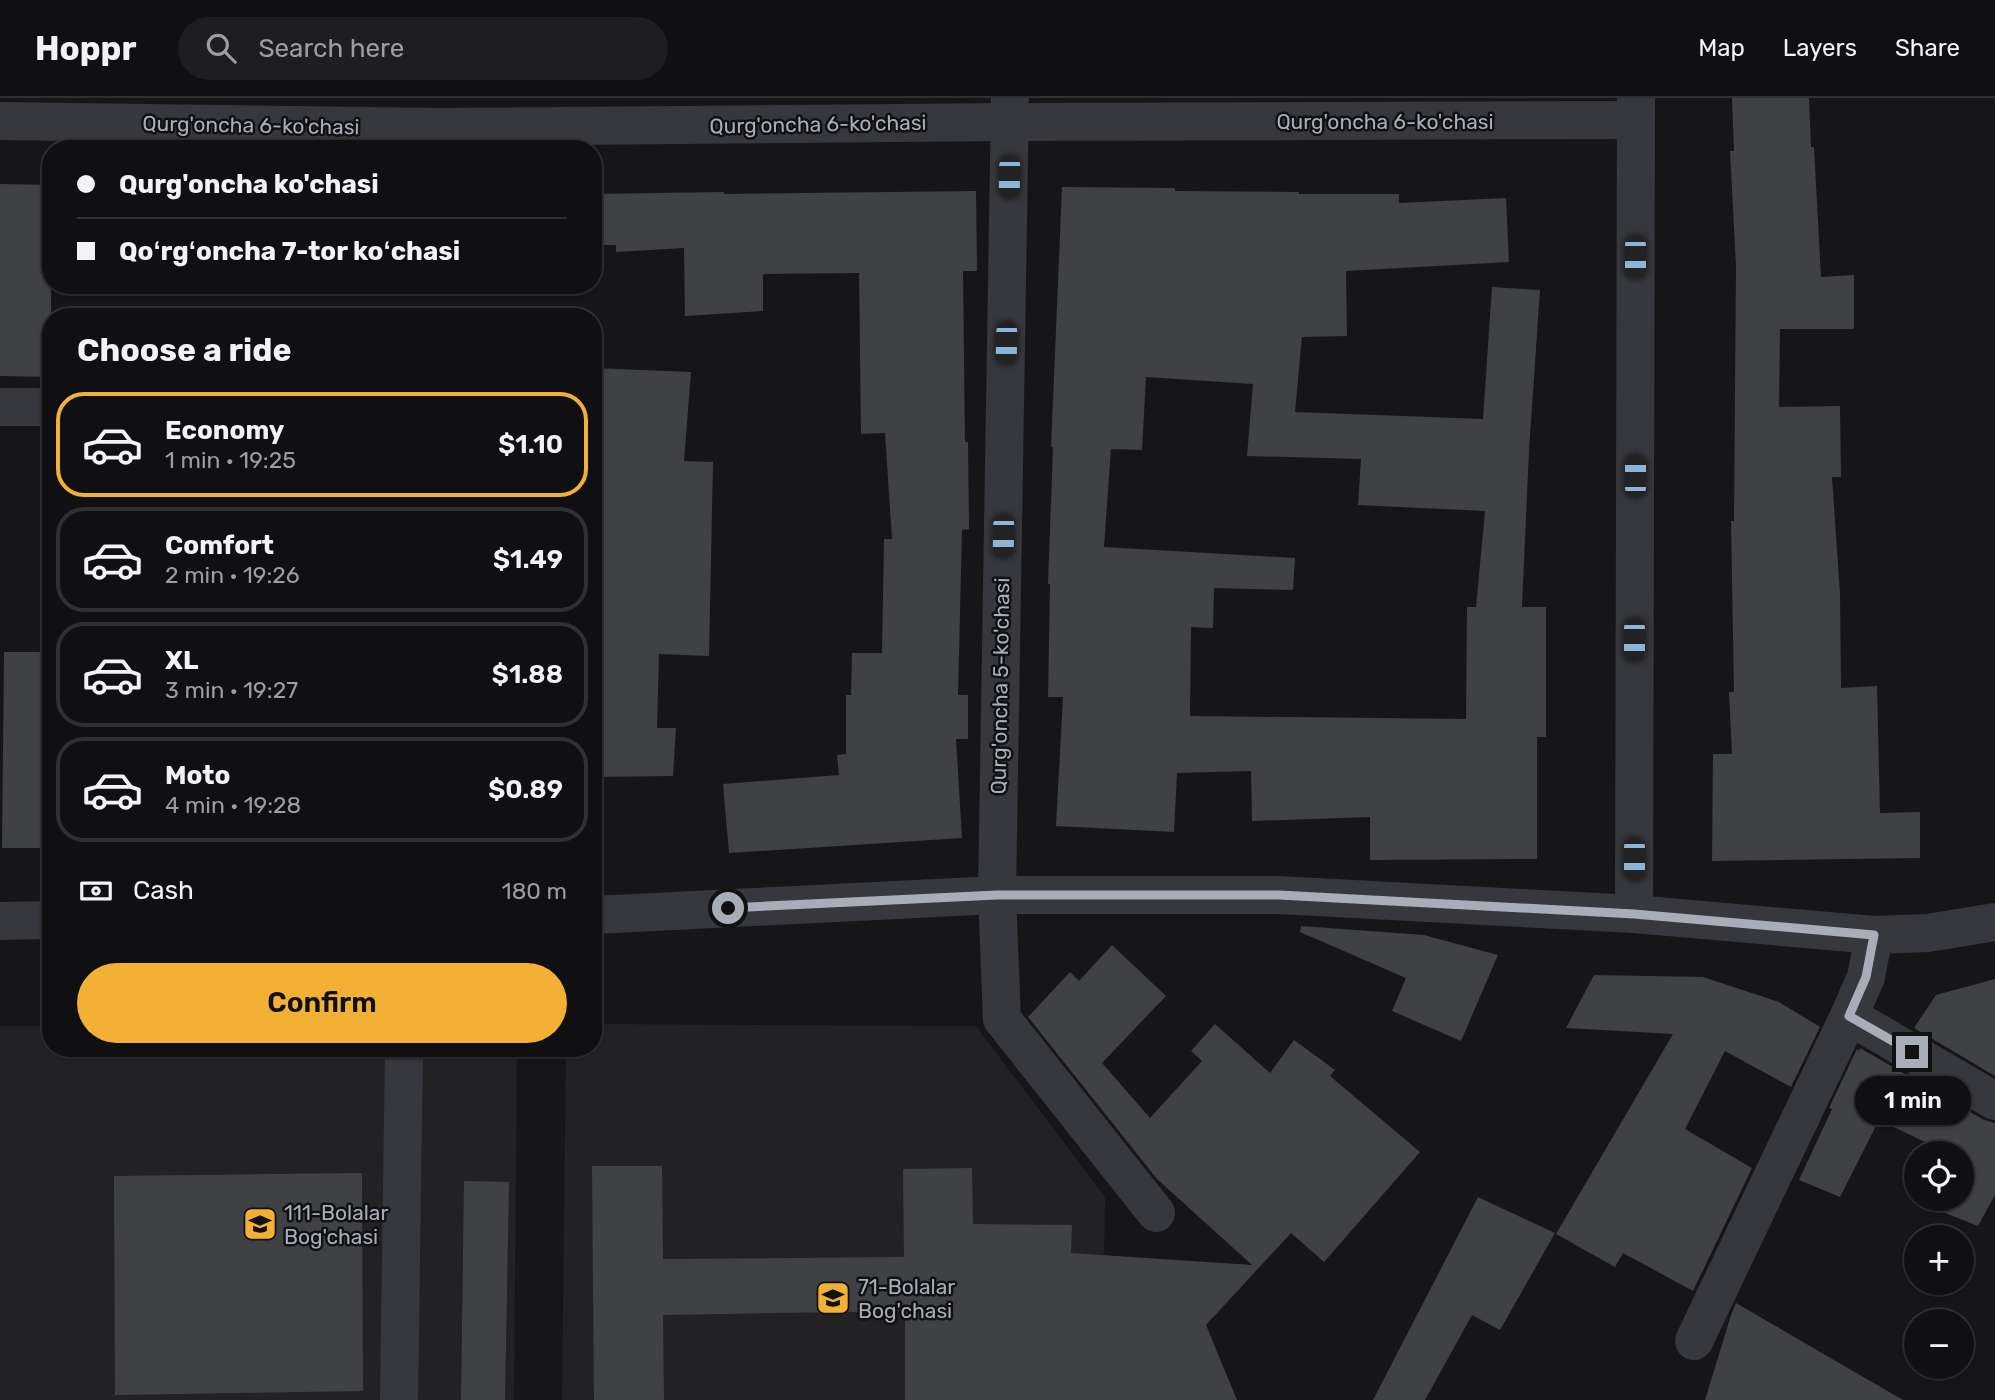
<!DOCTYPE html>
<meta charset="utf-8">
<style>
body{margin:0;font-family:Rubik,sans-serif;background:#1e1e20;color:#f1f3f6;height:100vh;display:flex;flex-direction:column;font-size:26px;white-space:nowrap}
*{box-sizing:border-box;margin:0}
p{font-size:23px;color:#9c9d9f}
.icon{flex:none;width:38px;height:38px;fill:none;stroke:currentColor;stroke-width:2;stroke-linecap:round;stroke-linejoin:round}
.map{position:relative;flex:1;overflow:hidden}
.drawer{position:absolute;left:42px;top:210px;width:560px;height:749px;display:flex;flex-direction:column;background:#101012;border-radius:28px;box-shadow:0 2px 5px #0004,0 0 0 2px #303032}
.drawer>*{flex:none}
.hud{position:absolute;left:42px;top:42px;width:560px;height:154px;border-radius:28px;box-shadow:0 2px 5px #0004,0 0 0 2px #303032;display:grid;align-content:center;height:154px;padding:0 35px;background:#101012}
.buttons{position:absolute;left:1904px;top:1043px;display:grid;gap:14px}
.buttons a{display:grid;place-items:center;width:70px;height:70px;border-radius:50%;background:#101012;box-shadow:0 2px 5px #0004,0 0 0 2px #303032;font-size:35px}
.end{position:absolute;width:32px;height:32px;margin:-16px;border:9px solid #a8adb8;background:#111;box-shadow:0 0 0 4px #111}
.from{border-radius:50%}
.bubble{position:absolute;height:49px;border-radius:24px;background:#101012;box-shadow:0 2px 5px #0004,0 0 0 2px #303032;font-size:23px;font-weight:600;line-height:49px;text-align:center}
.car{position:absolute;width:21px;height:42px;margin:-21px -10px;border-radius:9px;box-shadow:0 0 5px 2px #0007;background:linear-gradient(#222 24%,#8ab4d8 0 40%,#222 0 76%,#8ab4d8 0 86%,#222 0)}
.hud b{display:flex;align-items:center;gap:24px;height:66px;font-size:26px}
.hud b+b{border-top:2px solid #303032}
.hud i{width:18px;height:18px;background:#f1f3f6}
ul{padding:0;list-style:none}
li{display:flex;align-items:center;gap:21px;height:105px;margin:0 14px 10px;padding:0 21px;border:4px solid #303032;border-radius:28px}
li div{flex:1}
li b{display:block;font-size:26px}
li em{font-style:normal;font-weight:600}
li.active{border-color:#f2b134}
li>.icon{width:63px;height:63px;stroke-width:1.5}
h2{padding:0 35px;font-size:32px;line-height:84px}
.pay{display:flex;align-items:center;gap:18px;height:77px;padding:0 35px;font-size:26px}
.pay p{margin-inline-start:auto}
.cta{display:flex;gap:14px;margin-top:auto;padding:14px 35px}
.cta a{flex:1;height:80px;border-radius:42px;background:#f2b134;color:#111;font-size:28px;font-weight:600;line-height:80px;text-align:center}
header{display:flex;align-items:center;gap:42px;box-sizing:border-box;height:98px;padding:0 35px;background:#101012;border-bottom:2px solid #303032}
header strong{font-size:33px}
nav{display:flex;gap:38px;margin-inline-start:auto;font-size:24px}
.search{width:490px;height:63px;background:#1e1e20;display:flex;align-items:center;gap:18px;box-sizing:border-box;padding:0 24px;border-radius:38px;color:#9c9d9f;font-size:26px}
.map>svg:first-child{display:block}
.built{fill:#222225}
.building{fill:#404145;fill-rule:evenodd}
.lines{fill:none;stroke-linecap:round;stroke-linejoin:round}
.minor{stroke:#37383d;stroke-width:38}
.route{stroke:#a8adb8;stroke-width:9}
.labels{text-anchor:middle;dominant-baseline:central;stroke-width:5;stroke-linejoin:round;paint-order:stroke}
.street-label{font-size:21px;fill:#a8adb8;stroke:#111113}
.poi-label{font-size:21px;fill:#a8adb8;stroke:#111113;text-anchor:start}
</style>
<header>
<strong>Hoppr</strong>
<div class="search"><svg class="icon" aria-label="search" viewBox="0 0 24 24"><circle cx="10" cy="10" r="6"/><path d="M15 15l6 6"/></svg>Search here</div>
<nav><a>Map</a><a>Layers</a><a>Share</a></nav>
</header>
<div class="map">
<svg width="1995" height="1302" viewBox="0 0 1995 1302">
<rect width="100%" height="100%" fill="#161618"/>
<g class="built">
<polygon points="593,926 976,928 1105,1099 1102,1302 562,1302 566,950 593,950"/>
<polygon points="0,928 51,928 51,950 517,950 514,1302 0,1302"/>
</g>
<g class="building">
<polygon points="1732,0 1809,0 1811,49 1814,49 1821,179 1854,177 1854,231 1780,231 1779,309 1840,308 1841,379 1832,379 1840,496 1841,590 1877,588 1880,715 1920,714 1920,760 1712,763 1713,656 1732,656 1729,594 1734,594 1731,423 1734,423 1736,168 1730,53 1734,53"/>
<polygon points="0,86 51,87 51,279 0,278"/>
<path d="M1062,89l113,1v3l124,1v2h100v9l107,-5 3,64 -163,9 1,65 -45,1 -7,75 188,7 9,-132 48,3 -11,160 -7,157h24v130h-9v122l-167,1v-43l-118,4 -1,-50 -74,2 -3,59 -118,-6 7,-129h-15l2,-113h-2l5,-137h-2zM1146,279l107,7 -6,72 114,3 -3,46 127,6 -9,96h-9l-1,112 -276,-3 1,-89 22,1 1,-40 79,2 2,-32 -191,-11 7,-98 31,1z"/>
<polygon points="976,93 977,173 963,173 965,344 968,344 969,431 962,432 958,597 968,597 968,641 956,641 962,740 729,755 723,686 839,677 837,657 846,656 846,597 851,597 852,555 882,555 884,441 892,441 885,335 861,336 859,175 763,176 763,213 685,218 684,150 616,154 616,147 593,147 593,96 724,94 724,96"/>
<polygon points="593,270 691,274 684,363 713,364 709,558 659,556 657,630 676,630 673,678 593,679"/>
<polygon points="4,554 51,554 51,750 2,750"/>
<polygon points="1301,828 1424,837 1498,857 1461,943 1392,913 1406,880 1300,834"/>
<polygon points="1112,847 1166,898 1102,965 1150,1020 1202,963 1191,953 1215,926 1270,975 1294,942 1335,972 1330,978 1420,1054 1324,1164 1291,1135 1206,1227 1237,1302 905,1302 905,1213 663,1217 664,1302 594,1302 592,1068 662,1068 663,1161 904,1159 903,1071 972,1070 973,1126 1072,1127 1071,1155 1252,1167 1157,1081 1028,919 1070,874 1079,883"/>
<polygon points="1594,877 1703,879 1779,904 1820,929 1791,989 1725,953 1685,1031 1752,1070 1693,1193 1623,1155 1615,1169 1556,1136 1673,936 1566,930"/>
<polygon points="1995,881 1995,978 1914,930 1936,897"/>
<polygon points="1860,950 1984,1022 1995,1025 1995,1097 1978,1128 1935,1111 1940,1101 1962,1101 1962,1055 1948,1055 1879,1022 1840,1099 1799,1082 1832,1011 1829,1010 1857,951 1859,953"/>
<polygon points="362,1075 363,1293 115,1297 114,1078"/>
<polygon points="464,1083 509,1084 505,1302 461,1302"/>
<polygon points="1478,1099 1555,1135 1500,1232 1472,1217 1425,1302 1373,1302"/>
<polygon points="1736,1205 1903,1302 1705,1302 1731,1217"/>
</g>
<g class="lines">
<g class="minor">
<polyline points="1010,0 997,797 1002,921 1156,1115"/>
<polyline points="0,23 439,29 1010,24 1636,22"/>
<polyline points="0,309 51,309"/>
<polyline points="1634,816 1636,0"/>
<polyline points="593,817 997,797 1279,797 1634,816 1874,837 1928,835 1995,824"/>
<polyline points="0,823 51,822"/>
<polyline points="1874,837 1866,879 1849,918 1995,1003"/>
<polyline points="1694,1243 1849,918"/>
<polyline points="399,1302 404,950"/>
</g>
</g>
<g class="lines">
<polyline class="route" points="728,810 997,797 1279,797 1634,816 1874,837 1866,879 1849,918 1912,954"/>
</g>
<defs>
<symbol id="school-square" viewBox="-11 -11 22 22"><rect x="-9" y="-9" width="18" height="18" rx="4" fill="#f2b134" stroke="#111113"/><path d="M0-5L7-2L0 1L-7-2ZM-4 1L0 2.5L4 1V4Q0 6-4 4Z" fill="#111"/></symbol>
</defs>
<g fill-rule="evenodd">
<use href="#school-square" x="241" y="1107" width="38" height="38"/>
<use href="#school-square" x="814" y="1181" width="38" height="38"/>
</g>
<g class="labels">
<g class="street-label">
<text x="1385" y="23">Qurg'oncha 6-ko'chasi</text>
<text transform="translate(818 26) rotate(-1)">Qurg'oncha 6-ko'chasi</text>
<text transform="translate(251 27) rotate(1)">Qurg'oncha 6-ko'chasi</text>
<text transform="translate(1000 588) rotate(-89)">Qurg'oncha 5-ko'chasi</text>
</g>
<g class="poi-label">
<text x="284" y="1114">111-Bolalar<tspan x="284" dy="24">Bog'chasi</tspan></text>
<text x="858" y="1188">71-Bolalar<tspan x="858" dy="24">Bog'chasi</tspan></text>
</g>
</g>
</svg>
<div class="buttons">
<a><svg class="icon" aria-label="locate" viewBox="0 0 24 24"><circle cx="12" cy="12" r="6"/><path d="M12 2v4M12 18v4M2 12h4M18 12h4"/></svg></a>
<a>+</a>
<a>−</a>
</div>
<i class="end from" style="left:728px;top:810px"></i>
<i class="end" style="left:1912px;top:954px"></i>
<div class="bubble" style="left:1855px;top:978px;width:116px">1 min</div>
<i class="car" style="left:1009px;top:79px;rotate:181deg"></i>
<i class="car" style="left:1635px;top:159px;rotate:180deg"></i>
<i class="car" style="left:1006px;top:245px;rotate:181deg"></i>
<i class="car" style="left:1635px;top:378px;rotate:0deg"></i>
<i class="car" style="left:1003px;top:438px;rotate:181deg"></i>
<i class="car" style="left:1634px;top:542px;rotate:180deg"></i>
<i class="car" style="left:1634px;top:761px;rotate:180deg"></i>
<div class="hud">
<b><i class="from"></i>Qurg'oncha ko'chasi</b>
<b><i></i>Qoʻrgʻoncha 7-tor koʻchasi</b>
</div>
<section class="drawer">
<h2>Choose a ride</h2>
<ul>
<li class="active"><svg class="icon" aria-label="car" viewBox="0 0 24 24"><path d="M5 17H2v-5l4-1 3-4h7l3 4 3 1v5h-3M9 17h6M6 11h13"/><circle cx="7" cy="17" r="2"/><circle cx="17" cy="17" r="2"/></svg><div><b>Economy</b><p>1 min · 19:25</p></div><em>$1.10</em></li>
<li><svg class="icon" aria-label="car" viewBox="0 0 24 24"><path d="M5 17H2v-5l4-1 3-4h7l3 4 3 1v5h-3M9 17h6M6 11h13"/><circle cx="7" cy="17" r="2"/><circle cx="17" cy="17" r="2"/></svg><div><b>Comfort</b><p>2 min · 19:26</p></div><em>$1.49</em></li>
<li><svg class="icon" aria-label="car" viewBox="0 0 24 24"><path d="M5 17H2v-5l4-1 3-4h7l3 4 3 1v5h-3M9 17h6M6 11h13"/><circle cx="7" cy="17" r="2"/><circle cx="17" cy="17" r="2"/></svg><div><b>XL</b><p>3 min · 19:27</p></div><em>$1.88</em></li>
<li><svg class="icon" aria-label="car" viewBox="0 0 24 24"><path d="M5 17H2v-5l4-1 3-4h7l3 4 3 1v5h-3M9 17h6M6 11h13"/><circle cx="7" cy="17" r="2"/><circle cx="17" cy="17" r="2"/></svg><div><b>Moto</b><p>4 min · 19:28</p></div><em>$0.89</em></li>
</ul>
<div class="pay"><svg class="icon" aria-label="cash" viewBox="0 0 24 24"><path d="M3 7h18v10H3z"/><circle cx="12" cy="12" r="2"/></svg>Cash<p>180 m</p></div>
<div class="cta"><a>Confirm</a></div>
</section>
</div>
